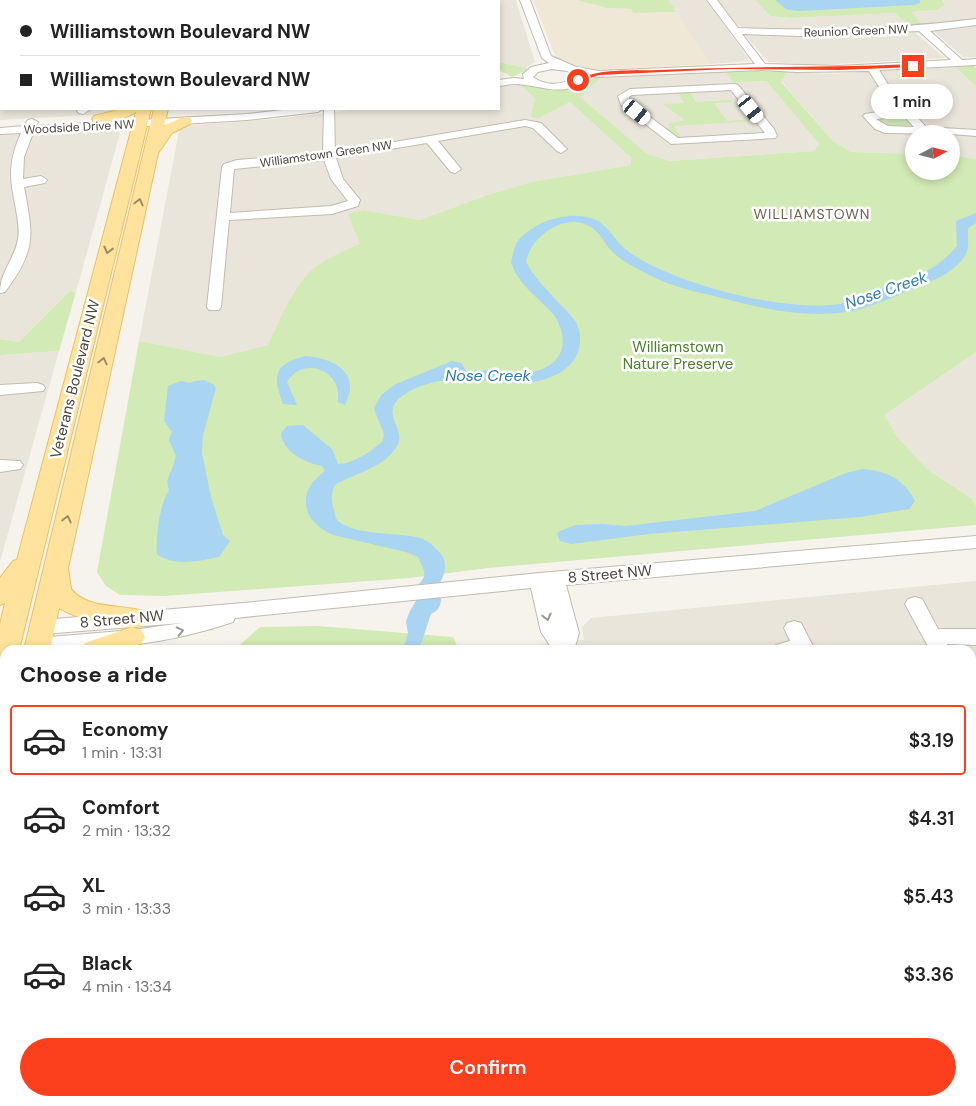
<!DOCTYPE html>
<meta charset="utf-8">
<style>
body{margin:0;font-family:"DM Sans",sans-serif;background:#f6f6f6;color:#222;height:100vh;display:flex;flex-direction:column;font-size:19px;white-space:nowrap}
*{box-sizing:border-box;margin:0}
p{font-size:16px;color:#767676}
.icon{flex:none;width:28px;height:28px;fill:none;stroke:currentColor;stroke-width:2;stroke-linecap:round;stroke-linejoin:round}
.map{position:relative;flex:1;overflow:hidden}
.details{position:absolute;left:0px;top:645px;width:976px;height:461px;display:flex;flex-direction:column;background:#fff;border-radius:15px 15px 0 0;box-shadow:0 2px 8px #0003}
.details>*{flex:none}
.hud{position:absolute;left:0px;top:0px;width:500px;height:110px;box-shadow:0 2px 8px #0003;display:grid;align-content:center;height:110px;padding:0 20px;background:#fff}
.needle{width:32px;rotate:83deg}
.controls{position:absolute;left:905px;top:125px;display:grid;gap:10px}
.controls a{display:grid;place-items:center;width:55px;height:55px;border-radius:50%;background:#fff;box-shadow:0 2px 8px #0003;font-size:25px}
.end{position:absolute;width:22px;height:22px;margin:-11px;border:6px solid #fc3f1d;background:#fff;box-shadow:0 0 0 2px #fff}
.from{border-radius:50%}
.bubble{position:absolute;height:35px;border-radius:18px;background:#fff;box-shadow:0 2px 8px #0003;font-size:16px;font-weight:600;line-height:35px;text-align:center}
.car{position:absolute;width:15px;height:30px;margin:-15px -8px;border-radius:6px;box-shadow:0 0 4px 1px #0007;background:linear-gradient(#fff 24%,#345 0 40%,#fff 0 76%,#345 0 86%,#fff 0)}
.hud b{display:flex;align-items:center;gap:18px;height:48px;font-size:19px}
.hud b+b{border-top:1px solid #e0e0e0}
.hud i{width:12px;height:12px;background:#222}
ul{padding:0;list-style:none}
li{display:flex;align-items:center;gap:15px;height:70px;margin:0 10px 8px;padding:0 10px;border:2px solid transparent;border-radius:5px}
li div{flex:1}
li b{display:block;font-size:19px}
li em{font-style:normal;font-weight:600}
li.current{border-color:#fc3f1d}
li>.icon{width:45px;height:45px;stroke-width:1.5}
h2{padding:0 20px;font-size:22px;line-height:60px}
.button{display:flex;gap:10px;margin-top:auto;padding:10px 20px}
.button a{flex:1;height:58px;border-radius:30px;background:#fc3f1d;color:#fff;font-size:20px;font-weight:600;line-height:58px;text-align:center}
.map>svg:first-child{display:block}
.residential{fill:#eae5da}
.education{fill:#efe8d6}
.green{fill:#d2eab5}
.water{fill:#a9d4f2}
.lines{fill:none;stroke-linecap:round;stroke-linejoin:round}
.minor-casing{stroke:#c2bbae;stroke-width:2}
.major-casing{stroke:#e6c16a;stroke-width:2}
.minor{fill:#fff;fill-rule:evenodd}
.major{fill:#ffe39c;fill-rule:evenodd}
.oneway{stroke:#9c8c66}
.oneway2{stroke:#9c9892}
.route{fill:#fc3f1d}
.labels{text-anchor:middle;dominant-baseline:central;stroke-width:5;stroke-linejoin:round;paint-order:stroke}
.far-street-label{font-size:12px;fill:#4b4439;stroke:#fff}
.far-neighbourhood-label{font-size:14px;letter-spacing:1px;fill:#6e6250;stroke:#fff}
.park-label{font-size:15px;fill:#4a7f2a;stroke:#fff}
.street-label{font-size:15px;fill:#4b4439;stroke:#fff}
.water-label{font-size:16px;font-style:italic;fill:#2e7ab2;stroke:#fff}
</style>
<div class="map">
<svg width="976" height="1106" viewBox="0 0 976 1106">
<rect width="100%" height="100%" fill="#f6f3ec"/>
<g class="residential">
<polygon points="0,0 158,0 1,1 1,109 122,109 108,114 0,120"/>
<polygon points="387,0 516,0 535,62 525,68 499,62 499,1 356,1"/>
<polygon points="669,0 706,0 750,61 710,64 682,23"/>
<polygon points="718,0 755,0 770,16 790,18 894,13 911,26 802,31 742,27 737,25"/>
<polygon points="942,0 976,0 976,19 923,25 910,12 930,11 944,2"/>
<polygon points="976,25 976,57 963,57 933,31"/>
<polygon points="913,31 945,58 818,65 768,62 745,35 748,33"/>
<polygon points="955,67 976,86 976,159 951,155 951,134 914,134 914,154 851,152 833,141 781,81 787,72 828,74"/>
<polygon points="726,72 733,83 766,81 819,144 814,151 669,161 647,155 580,97 601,78"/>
<polygon points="521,85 535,99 539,118 570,102 631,158 631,165 531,182 490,194 420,220 363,210 349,214 360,244 329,259 292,297 268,345 221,357 139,341 180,126 275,119 360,109 499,109 499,87"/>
<polygon points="111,128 122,133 120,133 76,292 70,291 19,342 0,339 0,133"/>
<polygon points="59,351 1,558 0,560 0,355"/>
<polygon points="976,352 976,506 971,498 928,470 898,438 883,415"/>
<polygon points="976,581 976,1106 531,1106 531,1101 971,1101 971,650 490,650 584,640 582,627 591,618"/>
</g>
<polygon class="education" points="533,0 576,0 607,8 631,9 633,13 676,12 710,64 598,70 587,69 563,63 556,58"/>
<g class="green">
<polygon points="576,0 669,0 676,12 633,13 631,9 607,8"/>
<polygon points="755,0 942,0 944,5 937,10 911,12 923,25 911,26 894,13 790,18 770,16"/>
<polygon points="499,62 529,69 512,77 499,70"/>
<polygon points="972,64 976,68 976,86 953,65"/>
<path d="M756,71l31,1 -6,10 52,59 18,11 63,2v17h37v-16l25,4v193l-92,63 14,23 30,32 43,28 5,8v19l-488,43 -79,10 -245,18 -44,-1 -14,-9 -9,-14 42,-231 82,16 47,-12c10,-21 26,-60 44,-75 14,-12 32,-19 48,-26l-12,-30 15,-4 57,10 70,-26 41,-12 100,-17v-7l-61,-56 -31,16 -8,-1 4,-18 -17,-17 57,3 11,-5 17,-4 -23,21 67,57 22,7 145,-10 5,-7 -53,-63 -33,2 -7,-11z"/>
<polygon points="689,91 696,102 731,100 732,102 714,103 727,121 753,119 755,121 674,126 681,138 674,136 665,129 671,127 668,124 685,120 663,104 684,103 678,92"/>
<path d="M899,116l9,3 3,5c-10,6 -24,3 -33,-4l1,-2z"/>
<polygon points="70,291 76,292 59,351 0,355 0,339 19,342"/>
<polygon points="318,626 453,637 459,650 234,650 260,627"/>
<polygon points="5,1039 5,1101 531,1101 531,1106 0,1106 0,1045"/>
</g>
<g class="water">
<polygon points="775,0 919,0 920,1 920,3 914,5 798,11 786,9"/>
<path d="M976,213v10l-8,5c-1,9 2,18 -2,26 -10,18 -35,28 -53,35 -20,8 -40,17 -61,22 -46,9 -96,-4 -142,-16 -14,-3 -30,-7 -43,-12 -15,-6 -38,-18 -50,-27 -15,-12 -15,-27 -35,-33 -24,-6 -52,16 -56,39 8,15 20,27 31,39 7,8 18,16 21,26 11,36 -23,54 -54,56 -11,1 -22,-3 -34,-3 -8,0 -15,2 -22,2 -5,1 -11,-1 -16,-2 -12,0 -29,4 -40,10 -39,20 -6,36 -14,54 -11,23 -43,29 -63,41 -4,8 -4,13 -2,22 2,4 1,10 5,14 18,15 60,11 82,17 8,2 16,10 21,16 7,10 4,19 -1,29l-21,1c10,-11 4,-15 -1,-27l-12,-5 -73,-17c-19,-8 -34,-25 -24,-47 3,-6 10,-12 16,-17l-3,-5c-16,-3 -40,-14 -41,-33l6,-7 16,-1 29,24 6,15c15,0 34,-13 45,-23l1,-7 -10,-25 7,-14 15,-11 56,-23 9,2 5,8c7,0 15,-1 23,0 24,3 65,7 73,-23 3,-11 -2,-24 -8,-33 -15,-17 -36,-30 -43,-53 2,-7 3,-16 7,-21 16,-20 50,-30 73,-23 16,5 22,20 33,30 9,8 19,13 29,18 46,23 137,46 187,38 18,-3 33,-12 50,-18 26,-8 49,-18 67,-40l-1,-25z"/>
<path d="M305,356c17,1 43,8 45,29 1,6 -3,14 -5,20l-7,-3c5,-32 -35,-47 -51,-20l10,23 -14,-1c-10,-29 -10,-39 22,-48z"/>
<path d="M204,380l9,4 3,4 -13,47 -1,18 9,44 12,38 7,6 -11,16c-20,4 -46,10 -62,-3 -1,-20 2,-47 12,-64 -3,-10 -1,-12 3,-21 2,-4 2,-8 4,-13l-7,-16 3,-8 -8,-11 4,-35 13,-5 9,2 5,-2z"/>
<path d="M863,469c24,2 41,10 52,32l-6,8 -49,8 -211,17 -78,10 -11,-3 -3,-7 3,-3 16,-6 27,-1 23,2 129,-15 91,-38z"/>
<path d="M441,597c0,9 -2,13 -10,17l-12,36h-16l5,-17 -2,-11 3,-9 8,-14z"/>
<polygon points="81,1101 272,1101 263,1106 34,1106"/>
</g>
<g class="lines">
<defs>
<g id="minor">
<polygon points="10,0 52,0 10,1"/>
<polygon points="107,0 117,0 117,1 108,1"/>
<path d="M520,0h10l21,56 25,11 23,4 156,-7 -48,-64h10l21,28c79,3 159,1 238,-9v6l-46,6 32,29 14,-1v6l-97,5 10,16 37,41 50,3v6l-25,-2 -66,-1 -10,-4 -12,-13 2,-2 33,-5 -17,-19 -12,-19 -73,1 -34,-2 -163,7 -15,-2 1,3c-18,22 -47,6 -71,6 -5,0 -10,2 -15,2v-6l15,-2 10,1 -1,-5 8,-7 18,-4 -7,-5zM919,31l32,29 -112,6 -74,-2 -23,-30 59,2zM552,69l15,2 8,6c-13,9 -30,9 -42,0l5,-5zM904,116l10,11 -26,-1 -12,-7z"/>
<rect x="0" y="31" width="1" height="6"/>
<rect x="0" y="59" width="1" height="6"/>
<path d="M734,84l4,1 36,44 3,7 -2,2 -104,6 -50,-39 -3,-9 12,-7zM731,90l34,43 -87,5 -48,-36 -1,-5 3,-2z"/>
<rect x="0" y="86" width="1" height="6"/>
<polygon points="79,109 91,109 83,114 79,113 77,111"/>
<path d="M291,109h32l-5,3 -71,8 -214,13 -9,24 -1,22 18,-3 6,4 -2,3 -21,4c9,49 13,62 -19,105l-5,1c0,-22 14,-32 18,-54 2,-11 -1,-23 -3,-35 -6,-28 -6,-44 6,-71l-21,1v-6l24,-2 4,-6 4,-1 6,3 -2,4 211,-12z"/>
<path d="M324,109h10l1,43 190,-32 16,3 26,26 -6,4 -4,-2 -24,-23 -8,-2 -87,15 23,28 -6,4 -4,-1 -24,-29 -91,15 7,21 17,21 -2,6 -26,8 -103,6 -8,87 -2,3h-10l-2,-3 15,-140 2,-3 13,-4 86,-7zM324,160l7,19 17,22 -17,5 -101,7 4,-44z"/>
<polygon points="37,383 43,385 45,388 43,391 0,395 0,385"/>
<polygon points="0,460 20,461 23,465 20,469 0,472"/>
<path d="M976,536v12l-410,37 13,48 -5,17h-21l-12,-18 -10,-44 -296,30 -2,4c-66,23 -133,28 -203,28l-2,-4 3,-5 7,-3 95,-8 49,-7 -139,11 -7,-2 -3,-5 3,-5 7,-2 201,-17 295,-30z"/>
<polygon points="915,597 922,599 938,629 976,629 976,645 947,644 950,650 930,650 905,604 908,599"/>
<polygon points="794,621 801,623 815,650 773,650 776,645 790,641 784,628 787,623"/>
<rect x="971" y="721" width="5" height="18"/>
<rect x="971" y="953" width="5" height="24"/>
<polygon points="971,1088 976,1090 976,1106 957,1106 955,1101 971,1101"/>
<polygon points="648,1101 676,1101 677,1106 649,1106"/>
</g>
<g id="major">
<rect x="165" y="0" width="12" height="1"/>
<path d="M122,109h29l-132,541h-14v32l-5,1v-59l5,-21 -5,2v-27l13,-17 4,-1 119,-448c-11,7 -29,13 -42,10l-2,-3 2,-3z"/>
<path d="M154,109h14l-4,17 16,-8h10l2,3 -2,3 -18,9 -14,20 -90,415 3,21c17,21 50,15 73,22l4,7 -4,7c-21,6 -66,-5 -85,-17l-9,42h-26z"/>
<polygon points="132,627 141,630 145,637 141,644 123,650 81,650 85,643"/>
<polygon points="5,781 5,826 0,828 0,782"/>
</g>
</defs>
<use href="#minor" class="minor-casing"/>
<use href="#major" class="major-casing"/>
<use href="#minor" class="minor"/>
<use href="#major" class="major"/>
</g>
<defs><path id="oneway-chevron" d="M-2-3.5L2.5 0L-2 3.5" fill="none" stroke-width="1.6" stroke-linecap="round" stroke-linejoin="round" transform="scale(1.25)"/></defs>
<g class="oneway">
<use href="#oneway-chevron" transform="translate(139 202) rotate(-77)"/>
<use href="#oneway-chevron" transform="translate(108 250) rotate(104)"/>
<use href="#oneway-chevron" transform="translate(103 361) rotate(-77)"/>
<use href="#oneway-chevron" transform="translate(67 519) rotate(-77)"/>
</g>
<g class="oneway2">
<use href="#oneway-chevron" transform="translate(547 617) rotate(76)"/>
<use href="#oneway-chevron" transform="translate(180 631) rotate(-13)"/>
</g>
<path class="route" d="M913,64l1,3 -75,3 -111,-1 -129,6 -21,7 -2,-2c23,-12 56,-9 82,-10 85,-4 170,-2 255,-6z"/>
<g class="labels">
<g class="far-street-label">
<text transform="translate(856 31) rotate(-2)">Reunion Green NW</text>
<text transform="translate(79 127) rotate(-3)">Woodside Drive NW</text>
<text transform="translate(326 154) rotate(-8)">Williamstown Green NW</text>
</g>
<g class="far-neighbourhood-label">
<text x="812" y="214">WILLIAMSTOWN</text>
</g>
<g class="park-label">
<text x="678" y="347">Williamstown<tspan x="678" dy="17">Nature Preserve</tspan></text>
</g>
<g class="street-label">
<text transform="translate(75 379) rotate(-76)">Veterans Boulevard NW</text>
<text transform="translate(610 574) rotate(-5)">8 Street NW</text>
<text transform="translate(122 619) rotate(-5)">8 Street NW</text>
</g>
<g class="water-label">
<text transform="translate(886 290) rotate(-19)">Nose Creek</text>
<text x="488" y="375">Nose Creek</text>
</g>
</g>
</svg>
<div class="controls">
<a><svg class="needle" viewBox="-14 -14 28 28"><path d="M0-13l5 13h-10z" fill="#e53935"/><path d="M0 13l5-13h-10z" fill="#767676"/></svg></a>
</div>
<i class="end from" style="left:578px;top:80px"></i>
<i class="end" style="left:913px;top:66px"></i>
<div class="bubble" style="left:871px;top:84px;width:82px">1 min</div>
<i class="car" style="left:751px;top:109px;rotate:141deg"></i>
<i class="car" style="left:637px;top:112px;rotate:129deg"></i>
<div class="hud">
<b><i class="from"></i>Williamstown Boulevard NW</b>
<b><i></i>Williamstown Boulevard NW</b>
</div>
<section class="details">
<h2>Choose a ride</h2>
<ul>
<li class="current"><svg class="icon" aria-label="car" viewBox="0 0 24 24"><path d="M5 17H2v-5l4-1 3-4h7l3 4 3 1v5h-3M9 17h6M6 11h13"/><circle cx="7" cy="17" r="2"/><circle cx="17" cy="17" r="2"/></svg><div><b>Economy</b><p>1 min · 13:31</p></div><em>$3.19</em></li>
<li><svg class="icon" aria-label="car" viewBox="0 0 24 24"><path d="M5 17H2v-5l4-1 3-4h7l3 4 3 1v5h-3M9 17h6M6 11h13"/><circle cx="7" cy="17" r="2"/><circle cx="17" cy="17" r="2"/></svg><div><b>Comfort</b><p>2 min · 13:32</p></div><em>$4.31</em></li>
<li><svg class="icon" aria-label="car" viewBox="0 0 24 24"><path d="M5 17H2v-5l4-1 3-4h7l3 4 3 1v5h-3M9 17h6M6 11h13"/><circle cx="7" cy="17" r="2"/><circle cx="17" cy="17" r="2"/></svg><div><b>XL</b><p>3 min · 13:33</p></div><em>$5.43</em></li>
<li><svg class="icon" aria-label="car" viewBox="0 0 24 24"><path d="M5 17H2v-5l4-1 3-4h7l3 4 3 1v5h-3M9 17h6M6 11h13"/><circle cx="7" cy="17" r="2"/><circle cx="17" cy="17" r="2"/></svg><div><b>Black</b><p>4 min · 13:34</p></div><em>$3.36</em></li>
</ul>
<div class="button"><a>Confirm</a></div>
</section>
</div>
